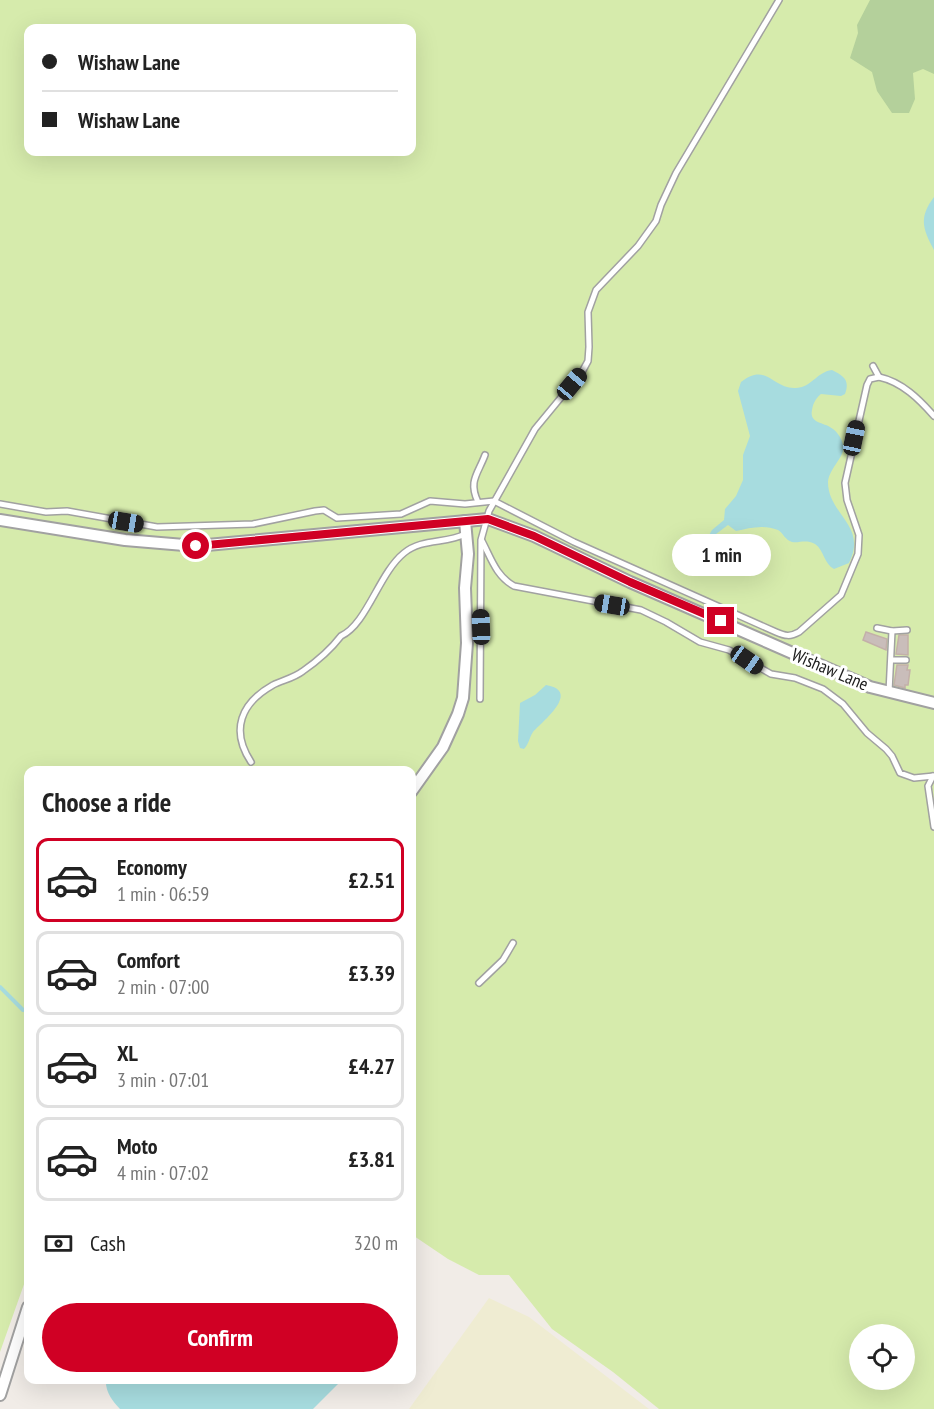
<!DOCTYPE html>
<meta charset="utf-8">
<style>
body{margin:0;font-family:"PT Sans Narrow",sans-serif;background:#f6f6f6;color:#222;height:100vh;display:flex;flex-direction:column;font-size:22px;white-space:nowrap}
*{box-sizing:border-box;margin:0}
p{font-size:20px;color:#767676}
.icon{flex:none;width:33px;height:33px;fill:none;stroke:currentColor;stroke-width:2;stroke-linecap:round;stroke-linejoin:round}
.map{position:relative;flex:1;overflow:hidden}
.side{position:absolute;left:24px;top:766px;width:392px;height:618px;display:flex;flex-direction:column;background:#fff;border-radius:12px;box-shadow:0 6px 24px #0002}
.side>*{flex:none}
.guide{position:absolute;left:24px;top:24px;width:392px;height:132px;border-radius:12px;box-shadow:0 6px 24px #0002;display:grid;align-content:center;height:132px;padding:0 18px;background:#fff}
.buttons{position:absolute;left:849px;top:1324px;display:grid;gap:12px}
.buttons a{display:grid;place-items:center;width:66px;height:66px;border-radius:50%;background:#fff;box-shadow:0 6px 24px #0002;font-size:30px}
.end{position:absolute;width:27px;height:27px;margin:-14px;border:8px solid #d00024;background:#fff;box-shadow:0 0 0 3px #fff}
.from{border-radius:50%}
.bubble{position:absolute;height:42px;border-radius:21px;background:#fff;box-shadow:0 6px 24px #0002;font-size:20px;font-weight:700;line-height:42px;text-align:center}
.car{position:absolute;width:18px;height:36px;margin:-18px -9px;border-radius:8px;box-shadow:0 0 4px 2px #0007;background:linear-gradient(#222 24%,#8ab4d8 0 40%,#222 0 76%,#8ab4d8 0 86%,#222 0)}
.guide b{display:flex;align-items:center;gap:21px;height:57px;font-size:22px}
.guide b+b{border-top:2px solid #e0e0e0}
.guide i{width:15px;height:15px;background:#222}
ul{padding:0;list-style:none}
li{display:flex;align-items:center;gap:18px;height:84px;margin:0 12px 9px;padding:0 6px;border:3px solid #e0e0e0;border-radius:12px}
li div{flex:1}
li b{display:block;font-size:22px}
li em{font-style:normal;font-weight:700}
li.current{border-color:#d00024}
li>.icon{width:54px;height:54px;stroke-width:1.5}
h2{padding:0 18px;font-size:27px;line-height:72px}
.pay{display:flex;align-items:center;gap:15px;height:66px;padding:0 18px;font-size:22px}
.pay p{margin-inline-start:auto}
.cta{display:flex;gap:12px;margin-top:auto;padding:12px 18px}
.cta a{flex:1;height:69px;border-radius:36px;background:#d00024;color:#fff;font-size:24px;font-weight:700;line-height:69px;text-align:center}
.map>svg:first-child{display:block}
.farmland{fill:#efecd2}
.grass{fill:#d6ebac;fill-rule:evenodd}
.forest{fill:#b4d09b}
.water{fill:#a7dcdf}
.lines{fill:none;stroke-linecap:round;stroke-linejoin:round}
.stream{stroke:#a7dcdf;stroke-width:4}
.building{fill:#c9bdba;stroke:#c3b0a9;stroke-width:1.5}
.service-casing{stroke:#a1a1a1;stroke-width:8}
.minor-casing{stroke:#a1a1a1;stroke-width:14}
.service{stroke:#fff;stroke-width:5}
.minor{stroke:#fff;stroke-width:10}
.route{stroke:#d00024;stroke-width:8}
.labels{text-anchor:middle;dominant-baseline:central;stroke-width:6;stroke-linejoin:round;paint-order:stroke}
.street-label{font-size:18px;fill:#202020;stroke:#fff}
</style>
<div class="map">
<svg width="934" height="1409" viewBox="0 0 934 1409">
<rect width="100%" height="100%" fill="#f1ece7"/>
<polygon class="farmland" points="489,1298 529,1317 649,1409 409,1409"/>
<path class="grass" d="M0,0h934v1409h-275l-46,-37 -61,-43 -43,-54h-30l-31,-16 -37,-25v-463h-383v502l-28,79zM28,28h383v124h-383zM860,1335h44v45h-44z"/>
<polygon class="forest" points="870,0 934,0 934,74 923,69 913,73 915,99 909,113 892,113 877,91 872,72 850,58 858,33 857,25"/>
<g class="water">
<path d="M934,197v53c-12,-22 -15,-33 0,-53z"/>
<path d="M832,370c12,6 18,10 13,24l-4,2 -20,-2c-5,4 -8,9 -9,16 -3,14 13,12 21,19 5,4 9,10 10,16 3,11 -14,23 -15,37 0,33 40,43 21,81l-15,6c-10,-5 -10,-19 -19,-25 -9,-5 -15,-1 -23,-2 -7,-2 -9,-9 -14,-12 -14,-6 -29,-2 -42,1l-8,-6 -16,12 -6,11 -4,-1 10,-17 12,-10 1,-11 11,-13 7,-16v-25l7,-19 -12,-45 3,-9c25,-20 31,6 53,6 17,1 22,-16 38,-18z"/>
<path d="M546,685c36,6 -4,37 -13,47 -4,6 -4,12 -9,17l-4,-1 -2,-7 2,-38 15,-8z"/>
<path d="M106,1380h236l-29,29h-193c-8,-8 -15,-18 -14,-29z"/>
</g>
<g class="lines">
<polyline class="stream" points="0,987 23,1010"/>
</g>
<g class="building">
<polygon points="866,632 887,639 886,650 863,640"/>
<polygon points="899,635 908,635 908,655 896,654"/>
<polygon points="897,665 908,665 907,670 910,670 908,685 905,685 905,688 894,685"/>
</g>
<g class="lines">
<defs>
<g id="service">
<path d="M879,377c23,5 40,22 55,39"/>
<path d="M478,502c-10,-21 0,-28 7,-47"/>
<path d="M0,504l46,8 21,-1 90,16 96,-3 62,-13 9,-1 13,8 64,-4 29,-13 35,3 29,-3 80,41 202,90c9,4 14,5 23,0l42,-37 17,-41 1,-19 -12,-35 -2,-17 22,-98 3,-6 9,-2 -6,-11"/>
<path d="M482,541c9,17 14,35 32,45l127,24 25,12 34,20 29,8 42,24 24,4 28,11 20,15 24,29 19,16 6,7 8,17 14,5 20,-2"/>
<polyline points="877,628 892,631 907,630"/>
<polyline points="892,660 906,660"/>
<polyline points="889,692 892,631"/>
<polyline points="480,699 481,540 489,511 535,429 582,372 588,361 589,347 588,312 596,290 638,246 656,221 661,205 676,173 779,0"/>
<path d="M251,762c-21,-32 -10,-59 22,-77 10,-5 21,-7 30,-14 13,-9 28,-22 38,-35 26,-12 38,-63 63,-83 18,-15 42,-9 61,-19"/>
<polyline points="933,776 928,786 934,827"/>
<polyline points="479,983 503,960 513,943"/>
</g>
<g id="minor">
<polyline points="0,520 125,540 196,546 488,519 534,536 630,582 870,687 934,703"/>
<polyline points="411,792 443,747 458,714 463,698 467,643 465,588 468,554 465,521"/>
<polyline points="0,1395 28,1307"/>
</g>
</defs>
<use href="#service" class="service-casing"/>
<use href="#minor" class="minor-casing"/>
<use href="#service" class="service"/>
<use href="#minor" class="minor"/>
</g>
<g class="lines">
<polyline class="route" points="196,546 488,519 534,536 630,582 721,621"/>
</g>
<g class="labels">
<g class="street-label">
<text transform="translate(830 669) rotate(23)">Wishaw Lane</text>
</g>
</g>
</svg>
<div class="buttons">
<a><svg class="icon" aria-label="locate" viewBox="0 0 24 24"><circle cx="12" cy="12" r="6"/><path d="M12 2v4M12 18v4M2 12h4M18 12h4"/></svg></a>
</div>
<i class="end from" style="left:196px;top:546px"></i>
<i class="end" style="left:721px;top:621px"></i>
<div class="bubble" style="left:672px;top:534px;width:99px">1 min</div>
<i class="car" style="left:572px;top:384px;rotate:40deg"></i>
<i class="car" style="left:854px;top:438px;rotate:12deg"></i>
<i class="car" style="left:126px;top:522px;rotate:100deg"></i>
<i class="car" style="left:612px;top:605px;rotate:280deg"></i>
<i class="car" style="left:481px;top:627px;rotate:358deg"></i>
<i class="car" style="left:747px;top:660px;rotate:125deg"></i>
<div class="guide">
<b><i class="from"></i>Wishaw Lane</b>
<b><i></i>Wishaw Lane</b>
</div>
<section class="side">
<h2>Choose a ride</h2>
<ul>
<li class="current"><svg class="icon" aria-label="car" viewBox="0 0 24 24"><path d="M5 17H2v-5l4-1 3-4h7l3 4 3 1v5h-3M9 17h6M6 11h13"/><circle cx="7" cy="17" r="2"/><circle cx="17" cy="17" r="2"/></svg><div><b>Economy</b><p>1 min · 06:59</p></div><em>£2.51</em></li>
<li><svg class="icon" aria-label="car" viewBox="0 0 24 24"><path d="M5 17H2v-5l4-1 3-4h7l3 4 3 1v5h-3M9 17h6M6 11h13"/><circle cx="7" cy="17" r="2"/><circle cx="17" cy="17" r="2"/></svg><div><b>Comfort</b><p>2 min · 07:00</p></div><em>£3.39</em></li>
<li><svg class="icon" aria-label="car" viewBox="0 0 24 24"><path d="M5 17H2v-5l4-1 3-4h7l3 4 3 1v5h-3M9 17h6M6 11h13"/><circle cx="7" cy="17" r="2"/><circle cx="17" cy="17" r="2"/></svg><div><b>XL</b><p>3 min · 07:01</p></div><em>£4.27</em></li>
<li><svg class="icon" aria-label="car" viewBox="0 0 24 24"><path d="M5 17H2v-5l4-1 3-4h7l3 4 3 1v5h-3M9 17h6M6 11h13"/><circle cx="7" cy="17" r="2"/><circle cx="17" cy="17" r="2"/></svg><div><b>Moto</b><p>4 min · 07:02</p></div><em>£3.81</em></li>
</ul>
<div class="pay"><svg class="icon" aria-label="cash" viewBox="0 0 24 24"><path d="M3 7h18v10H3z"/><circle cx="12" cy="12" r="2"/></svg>Cash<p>320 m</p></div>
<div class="cta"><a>Confirm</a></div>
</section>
</div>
